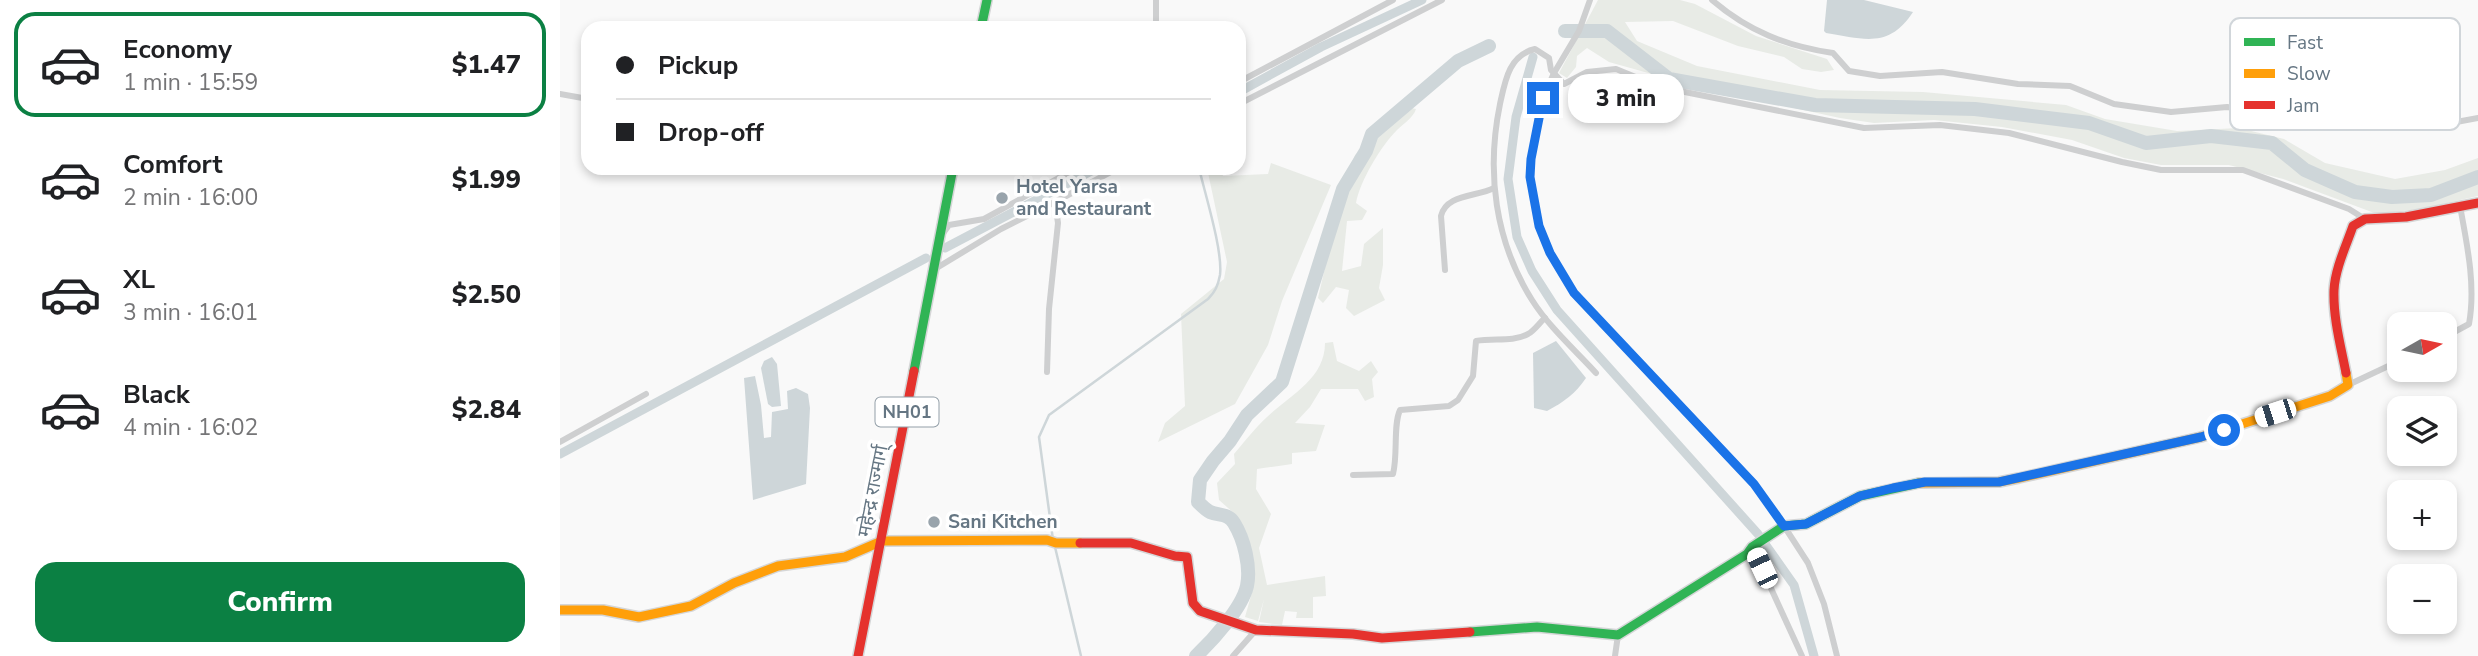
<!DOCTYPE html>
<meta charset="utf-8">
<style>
body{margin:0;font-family:"Nunito Sans","Noto Sans Devanagari",sans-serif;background:#f2f2f2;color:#202124;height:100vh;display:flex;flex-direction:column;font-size:26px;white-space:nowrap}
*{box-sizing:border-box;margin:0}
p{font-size:23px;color:#757577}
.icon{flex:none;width:38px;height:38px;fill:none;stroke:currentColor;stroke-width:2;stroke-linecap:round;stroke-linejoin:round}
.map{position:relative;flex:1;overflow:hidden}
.side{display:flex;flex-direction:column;background:#fff;width:560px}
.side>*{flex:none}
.hud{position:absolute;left:21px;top:21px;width:665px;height:154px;border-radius:21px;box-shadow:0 4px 10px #0003;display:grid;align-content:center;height:154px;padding:0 35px;background:#fff}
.needle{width:46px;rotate:81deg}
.tools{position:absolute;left:1827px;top:312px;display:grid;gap:14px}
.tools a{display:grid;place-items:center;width:70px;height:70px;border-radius:14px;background:#fff;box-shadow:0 4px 10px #0003;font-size:35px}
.end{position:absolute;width:32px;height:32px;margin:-16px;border:9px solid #1a73e8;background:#fff;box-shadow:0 0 0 4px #fff}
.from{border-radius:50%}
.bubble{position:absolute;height:49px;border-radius:21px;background:#fff;box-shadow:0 4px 10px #0003;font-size:23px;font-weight:800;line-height:49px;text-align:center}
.car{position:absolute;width:21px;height:42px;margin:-21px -10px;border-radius:9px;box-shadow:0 0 5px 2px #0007;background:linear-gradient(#fff 24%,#345 0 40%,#fff 0 76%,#345 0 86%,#fff 0)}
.hud b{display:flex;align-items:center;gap:24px;height:66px;font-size:26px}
.hud b+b{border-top:2px solid #e0e0e0}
.hud i{width:18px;height:18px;background:#202124}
ul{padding:12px 0 0;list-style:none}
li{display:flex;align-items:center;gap:21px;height:105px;margin:0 14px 10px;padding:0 21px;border:4px solid transparent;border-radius:21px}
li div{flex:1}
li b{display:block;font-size:26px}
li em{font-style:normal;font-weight:800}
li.on{border-color:#0b8043}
li>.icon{width:63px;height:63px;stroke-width:1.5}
.primary-button{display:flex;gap:14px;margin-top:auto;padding:14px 35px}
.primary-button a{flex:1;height:80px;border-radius:21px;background:#0b8043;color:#fff;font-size:28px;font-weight:800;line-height:80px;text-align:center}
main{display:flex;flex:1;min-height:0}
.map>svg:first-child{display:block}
.green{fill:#e8ebe6}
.water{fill:#ced6d9}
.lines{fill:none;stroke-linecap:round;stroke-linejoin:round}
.stream{stroke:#ced6d9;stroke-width:2.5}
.canal{stroke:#ced6d9;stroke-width:9}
.river{stroke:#ced6d9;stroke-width:14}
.fast-casing{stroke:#d5d6d7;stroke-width:12}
.slow-casing{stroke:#d5d6d7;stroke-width:12}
.jam-casing{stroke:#d5d6d7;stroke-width:12}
.street{stroke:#cecfd0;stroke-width:6}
.fast{stroke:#30b455;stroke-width:9}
.slow{stroke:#ff9f0a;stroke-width:9}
.jam{stroke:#e5322d;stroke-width:9}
.route{stroke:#1a73e8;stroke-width:9}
.poi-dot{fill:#99a4ac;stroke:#fff;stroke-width:2.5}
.labels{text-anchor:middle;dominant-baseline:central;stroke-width:7;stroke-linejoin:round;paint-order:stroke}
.shield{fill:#fff;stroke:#939fa8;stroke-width:2}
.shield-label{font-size:18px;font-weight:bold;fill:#657683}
.poi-label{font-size:19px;font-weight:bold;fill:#657683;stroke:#fff;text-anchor:start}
.street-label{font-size:19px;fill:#657683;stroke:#fff}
.key{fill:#fff;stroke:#d1d6da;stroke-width:2}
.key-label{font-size:19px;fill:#657683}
</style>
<main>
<section class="side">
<ul>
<li class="on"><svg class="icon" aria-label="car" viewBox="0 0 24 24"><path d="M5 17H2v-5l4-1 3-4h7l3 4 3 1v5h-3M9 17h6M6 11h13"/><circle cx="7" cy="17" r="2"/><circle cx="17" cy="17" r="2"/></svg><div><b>Economy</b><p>1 min · 15:59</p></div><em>$1.47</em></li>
<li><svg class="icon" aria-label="car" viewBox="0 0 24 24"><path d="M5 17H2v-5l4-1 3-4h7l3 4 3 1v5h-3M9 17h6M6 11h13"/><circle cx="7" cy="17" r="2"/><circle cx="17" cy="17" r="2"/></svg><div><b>Comfort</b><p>2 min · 16:00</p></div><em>$1.99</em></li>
<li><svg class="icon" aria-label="car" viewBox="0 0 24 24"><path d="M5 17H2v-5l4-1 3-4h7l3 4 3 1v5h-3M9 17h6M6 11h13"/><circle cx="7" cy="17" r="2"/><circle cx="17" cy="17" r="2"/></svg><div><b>XL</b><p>3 min · 16:01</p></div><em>$2.50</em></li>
<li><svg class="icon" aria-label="car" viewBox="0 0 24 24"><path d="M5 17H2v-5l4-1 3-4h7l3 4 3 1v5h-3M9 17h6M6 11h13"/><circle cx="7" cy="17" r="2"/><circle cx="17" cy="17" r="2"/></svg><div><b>Black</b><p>4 min · 16:02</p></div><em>$2.84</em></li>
</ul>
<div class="primary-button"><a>Confirm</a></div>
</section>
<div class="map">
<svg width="1918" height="656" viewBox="0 0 1918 656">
<rect width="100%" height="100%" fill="#f9f9f9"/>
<g class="green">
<polygon points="1038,0 1120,0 1135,4 1196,36 1267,59 1274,70 1261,72 1242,69 1224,57 1178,46 1113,21 1065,22 1077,41 1137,66 1260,90 1363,92 1506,105 1545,119 1617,131 1679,128 1724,139 1765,163 1835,179 1885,170 1918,158 1918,196 1860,209 1817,214 1723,179 1669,165 1601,165 1564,158 1512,140 1442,127 1374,120 1314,123 1280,118 1147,89 1081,71 1049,62 1027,48 1017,56 1016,67 1007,78 999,73"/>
<path d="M846,107l10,2c-3,9 -12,14 -19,21 -16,16 -37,51 -41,73l11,8 -5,9 -15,1 -5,50 19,-5 3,-22 19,-16v37l-4,23 6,12 -31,16 -8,-8 3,-18 -13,-3 -13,16 -5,-5 27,-116 10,-27z"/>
<polygon points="711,163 771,185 722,301 708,345 675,404 598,442 605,423 625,406 621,314 664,279 667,262 647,168 661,168 663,176 708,174"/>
<path d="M773,342l4,19 22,10 12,-10 7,11 -6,7 2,18 -9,4 -7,-12h-37l-11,18 -15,16 30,2 -9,26 -24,2v11l-35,5 -1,20 15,25 -12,34 8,37 58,-9 1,20 -13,1v21h-17l1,-6 -12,-1 -3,14 -23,-3 5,-23 -6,22 -13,-4 8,-28 -2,-39 -15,-35 -17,-15 -2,-17 18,-19 -1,-10c10,-12 21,-26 33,-37 23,-22 58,-38 58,-74z"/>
</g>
<g class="water">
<path d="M1267,0h37l49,12c-24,37 -49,27 -87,21l-2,-2z"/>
<path d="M996,341l30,37c-10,15 -22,24 -39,33l-13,-3 -1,-55z"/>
<polygon points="212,357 217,364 221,406 212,407 208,404 201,368 204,361"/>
<polygon points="195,376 201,405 204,438 211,437 212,412 228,409 227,391 236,388 248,394 250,408 246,484 193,500 184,378"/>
</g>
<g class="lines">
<g class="stream">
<path d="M493,540l-14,-103 10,-22 159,-116c7,-7 10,-13 12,-24 3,-24 -15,-81 -21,-107"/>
<polyline points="495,547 521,656"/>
</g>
<g class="canal">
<polyline points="973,57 956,117 948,179 957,237 972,271 997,310 1198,534 1234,585 1254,656"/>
<polyline points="679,92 761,47 862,0"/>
<polyline points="385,248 537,168"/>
<polyline points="0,454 366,258"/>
</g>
<g class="river">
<polyline points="1005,31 1047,31 1109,79 1255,105 1415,109 1529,123 1586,143 1651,136 1712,143 1745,170 1795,192 1832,197 1871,195 1918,177"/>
<path d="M636,656c17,-16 46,-48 51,-70 4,-19 -3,-47 -13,-63 -6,-10 -15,-7 -24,-11 -4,-2 -9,-7 -12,-10l2,-22 13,-19 17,-20 17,-26 35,-33 61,-193 23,-38 6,-17 86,-73 31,-15"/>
</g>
<defs>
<g id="fast">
<polyline points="421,28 427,0"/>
<polyline points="354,371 393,168"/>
<polyline points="910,632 977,627 1058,635 1187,554 1192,547 1224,526 1246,524 1300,496 1359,483"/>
</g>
<g id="slow">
<polyline points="1359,483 1439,482 1459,478 1641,437 1770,396 1788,385 1786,373"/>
<polyline points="0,610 43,610 79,617 131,606 174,583 218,566 285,557 322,541 487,540 496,543 520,543"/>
</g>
<g id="jam">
<path d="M1786,373c-5,-26 -13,-55 -12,-83 1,-21 12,-44 19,-64l12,-7 41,-2 72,-14"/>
<polyline points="520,543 571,543 615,556 627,557 633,603 640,611 696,630 793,634 822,638 910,632"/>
<polyline points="298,656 354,371"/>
</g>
</defs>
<use href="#fast" class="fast-casing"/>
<use href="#slow" class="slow-casing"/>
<use href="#jam" class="jam-casing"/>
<g class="street">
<polyline points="1030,0 1019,31 994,73 983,98 971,159 970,177 979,226 990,253 1014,294 1194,484 1224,526 1248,563 1264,604 1277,656"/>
<path d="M1152,0c36,31 74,46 121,53l16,18 31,5 62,-4 76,12 52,2 44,18 57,8 56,-5 48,8 89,-1 87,9 27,-5"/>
<polyline points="596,28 596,0"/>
<polyline points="679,82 833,0"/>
<polyline points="0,94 28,99"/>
<polyline points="679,104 882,0"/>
<polyline points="495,202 558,168"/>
<polyline points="384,232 389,225 424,219 517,168"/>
<polyline points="375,269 441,229 495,202 498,223 489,309 487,372"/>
<path d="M885,270l-4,-54c5,-22 35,-19 53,-28"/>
<path d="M1885,337l24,-13c7,-38 -2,-80 -9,-118"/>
<path d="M1036,373c-21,-23 -47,-46 -64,-73 -37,-59 -46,-128 -32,-196 5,-23 9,-49 35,-55l14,9 2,12 13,14 23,-12 29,-3 44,18 204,41 76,-3 69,8 113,29 39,8h82l106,39 16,10"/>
<polyline points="1788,385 1839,361"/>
<polyline points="0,442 86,394"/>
<path d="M793,475l40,-1c5,-19 0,-49 7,-64l49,-4 9,-6 15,-24 3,-35c17,-4 35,2 52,-7 7,-4 11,-11 17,-16"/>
<polyline points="1192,547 1242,656"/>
<polyline points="673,656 696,630"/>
<polyline points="1055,656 1058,635"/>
</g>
<use href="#fast" class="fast"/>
<use href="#slow" class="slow"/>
<use href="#jam" class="jam"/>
</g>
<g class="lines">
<polyline class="route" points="983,98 971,159 970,177 979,226 990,253 1014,293 1194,484 1224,526 1246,524 1300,496 1333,488 1365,482 1439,482 1641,437 1664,430"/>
</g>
<g class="poi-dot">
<circle cx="442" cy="198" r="7"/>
<circle cx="374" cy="522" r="7"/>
</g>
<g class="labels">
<rect class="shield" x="315.5" y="397.5" width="63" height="29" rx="5"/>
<g class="shield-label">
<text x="347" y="412">NH01</text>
</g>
<g class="poi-label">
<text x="456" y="187">Hotel Yarsa<tspan x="456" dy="22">and Restaurant</tspan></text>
<text x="388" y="522">Sani Kitchen</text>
</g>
<g class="street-label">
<text transform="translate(313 491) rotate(-79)">महेन्द्र राज्मार्ग्</text>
</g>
</g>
<rect x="1670" y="18" width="230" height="112" rx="10" class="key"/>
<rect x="1684" y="38" width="31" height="8" fill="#30b455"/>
<rect x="1684" y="69" width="31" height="9" fill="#ff9f0a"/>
<rect x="1684" y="101" width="31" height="8" fill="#e5322d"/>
<g class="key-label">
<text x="1727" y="49">Fast</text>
<text x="1727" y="80">Slow</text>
<text x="1727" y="112">Jam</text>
</g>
</svg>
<div class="tools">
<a><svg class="needle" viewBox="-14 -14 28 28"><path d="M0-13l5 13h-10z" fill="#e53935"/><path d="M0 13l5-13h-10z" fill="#757577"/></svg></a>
<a><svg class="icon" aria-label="layers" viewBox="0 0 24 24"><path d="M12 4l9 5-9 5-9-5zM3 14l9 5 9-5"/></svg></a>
<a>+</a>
<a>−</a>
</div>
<i class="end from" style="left:1664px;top:430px"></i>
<i class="end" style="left:983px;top:98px"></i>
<div class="bubble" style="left:1008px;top:74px;width:116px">3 min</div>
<i class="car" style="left:1715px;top:413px;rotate:252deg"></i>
<i class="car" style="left:1202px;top:568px;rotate:335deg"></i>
<div class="hud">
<b><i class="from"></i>Pickup</b>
<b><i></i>Drop-off</b>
</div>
</div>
</main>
